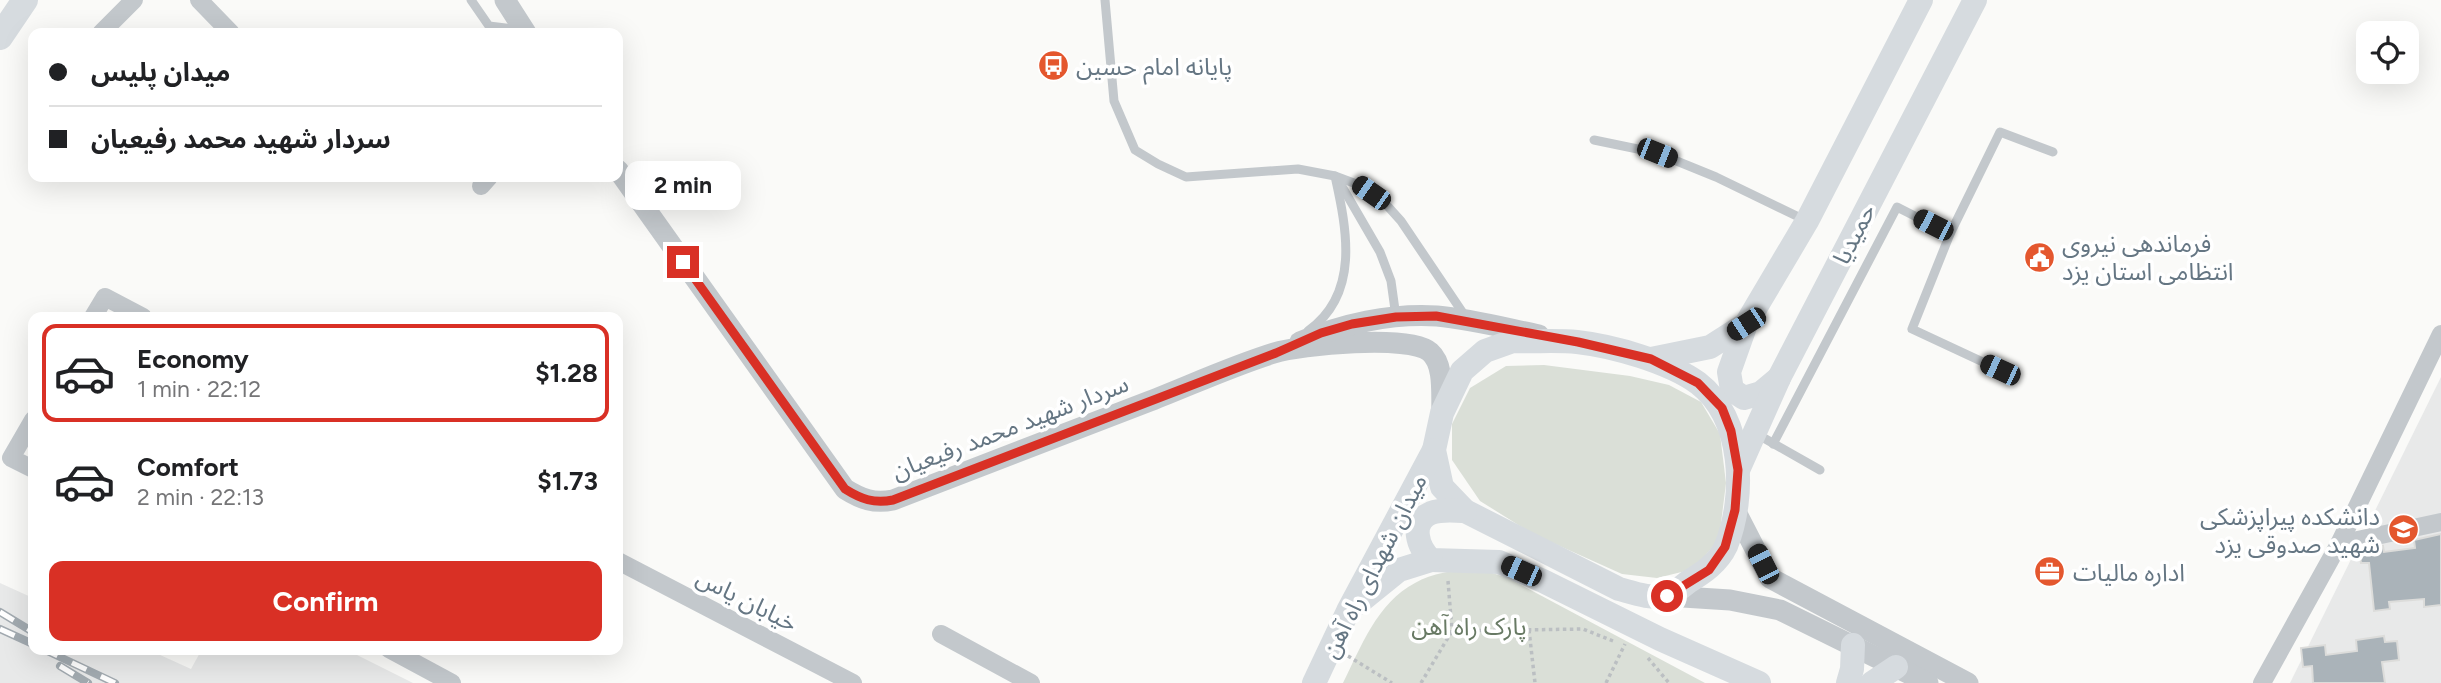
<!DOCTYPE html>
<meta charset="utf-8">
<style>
body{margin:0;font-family:Figtree,"Noto Sans Arabic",sans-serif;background:#f6f6f6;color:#202124;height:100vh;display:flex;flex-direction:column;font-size:26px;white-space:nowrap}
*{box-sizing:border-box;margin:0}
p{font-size:23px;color:#757577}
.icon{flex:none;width:38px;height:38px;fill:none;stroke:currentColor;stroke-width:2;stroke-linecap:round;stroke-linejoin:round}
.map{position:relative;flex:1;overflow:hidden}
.drawer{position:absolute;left:28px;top:312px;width:595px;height:343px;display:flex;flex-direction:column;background:#fff;border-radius:14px;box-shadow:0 7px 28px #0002}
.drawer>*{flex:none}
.banner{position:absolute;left:28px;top:28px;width:595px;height:154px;border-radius:14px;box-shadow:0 7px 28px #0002;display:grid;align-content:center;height:154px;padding:0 21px;background:#fff}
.buttons{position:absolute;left:2356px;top:21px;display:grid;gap:14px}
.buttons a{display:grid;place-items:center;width:63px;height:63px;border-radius:14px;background:#fff;box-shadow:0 7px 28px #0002;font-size:35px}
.end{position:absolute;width:32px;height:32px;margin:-16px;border:9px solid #d93025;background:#fff;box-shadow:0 0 0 4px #fff}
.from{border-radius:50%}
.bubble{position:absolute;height:49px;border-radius:14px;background:#fff;box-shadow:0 7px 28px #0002;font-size:23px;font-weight:700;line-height:49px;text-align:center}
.car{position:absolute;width:21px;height:42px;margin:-21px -10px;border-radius:9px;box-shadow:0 0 5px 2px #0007;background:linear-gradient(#222 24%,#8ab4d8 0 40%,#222 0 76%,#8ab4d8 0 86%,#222 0)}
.banner b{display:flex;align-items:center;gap:24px;height:66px;font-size:26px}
.banner b+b{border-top:2px solid #e0e0e0}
.banner i{width:18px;height:18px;background:#202124}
ul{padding:12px 0 0;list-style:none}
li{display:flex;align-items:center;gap:21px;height:98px;margin:0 14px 10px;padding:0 7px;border:4px solid transparent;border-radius:14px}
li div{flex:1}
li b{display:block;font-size:26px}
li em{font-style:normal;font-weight:700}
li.selected{border-color:#d93025}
li>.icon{width:63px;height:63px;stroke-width:1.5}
.primary-button{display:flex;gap:14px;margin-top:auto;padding:14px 21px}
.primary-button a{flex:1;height:80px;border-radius:14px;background:#d93025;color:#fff;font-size:28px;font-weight:700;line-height:80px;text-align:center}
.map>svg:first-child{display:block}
.built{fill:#e8e9e9}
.green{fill:#dadfd7}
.building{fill:#aab3b9;stroke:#dcdcda;stroke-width:2}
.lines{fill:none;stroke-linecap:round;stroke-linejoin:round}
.path{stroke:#bbbfc2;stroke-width:3.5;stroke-dasharray:3.5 3.5;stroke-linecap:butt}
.service{stroke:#c3c8cc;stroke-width:9}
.minor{stroke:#c3c8cc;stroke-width:18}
.tertiary{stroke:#c3c8cc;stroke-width:21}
.secondary{stroke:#d6dbdf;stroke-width:24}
.primary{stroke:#d6dbdf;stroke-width:26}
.rail-casing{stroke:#a2aab0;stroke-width:8}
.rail{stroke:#fff;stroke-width:5;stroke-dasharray:16;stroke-linecap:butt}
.route{stroke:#d93025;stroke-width:9}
.labels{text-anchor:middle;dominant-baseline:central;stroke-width:7;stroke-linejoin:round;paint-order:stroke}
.poi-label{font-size:24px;fill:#657683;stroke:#fff;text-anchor:start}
.street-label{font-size:24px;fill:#657683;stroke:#fff}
.park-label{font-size:24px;fill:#687a64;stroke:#fff}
</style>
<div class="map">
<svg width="2441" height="683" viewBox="0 0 2441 683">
<rect width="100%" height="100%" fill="#fafaf8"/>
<g class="built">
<polygon points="2441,377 2441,683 2290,683"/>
<polygon points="0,583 33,598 33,649 147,649 191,669 202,649 345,649 413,683 0,683"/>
</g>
<g class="green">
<polygon points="1544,365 1630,376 1669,385 1701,402 1720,434 1726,483 1719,539 1694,569 1657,578 1622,574 1533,534 1480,501 1452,460 1452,424 1470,388 1506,366"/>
<path d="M1473,567l35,11 197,105h-362c18,-36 34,-80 72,-100 17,-10 39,-12 58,-16z"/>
</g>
<g class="building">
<polygon points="2441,534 2441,605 2424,607 2424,599 2389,602 2390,609 2374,611 2369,563 2361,563 2359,551 2383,546 2384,552 2415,548 2414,540"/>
<polygon points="2384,636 2385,642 2397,641 2399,660 2382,662 2385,683 2313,683 2312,666 2303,667 2301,648 2325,645 2326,655 2357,651 2356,640"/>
</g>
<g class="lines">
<g class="path">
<polyline points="1448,581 1452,631 1583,629 1613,641"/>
<polyline points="1529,630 1535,683"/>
<polyline points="1348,656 1392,683"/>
<polyline points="1648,658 1669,683"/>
<polyline points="1421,683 1452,631"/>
<polyline points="1606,683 1625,644"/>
</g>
<g class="service">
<polyline points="471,0 489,26 522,30"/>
<polyline points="1105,0 1114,101 1135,150 1158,164 1186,177 1298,169 1335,176 1359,185 1383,201 1401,221 1465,316"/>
<polyline points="1594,140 1657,153 1716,177 1807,221"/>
<polyline points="1340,183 1380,252 1391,281 1396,317"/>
<path d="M1308,331c52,-37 39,-101 27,-155"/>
<polyline points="2000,370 1912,329 1950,234 2000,132 2053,152"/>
<polyline points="1755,433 1820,470"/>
<polyline points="1773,444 1897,207 1950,234"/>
</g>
<g class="minor">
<polyline points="199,0 231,33"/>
<polyline points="101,33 134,0"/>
<polyline points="481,186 489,177"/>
<polyline points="93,317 105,297 143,317"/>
<polyline points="33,420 11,458 33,469"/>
<polyline points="2339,544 2441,522"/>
<polyline points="618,561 853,683"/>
<polyline points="941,634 1031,683"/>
<polyline points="389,649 452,683"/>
<polyline points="2262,683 2339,544 2441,334"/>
</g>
<g class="tertiary">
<polyline points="505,0 526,33"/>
<path d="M618,170l227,319c16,10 29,15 48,11 85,-33 171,-66 257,-99 41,-16 82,-35 124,-48 26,-8 136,-19 156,-1 15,13 11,43 12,61"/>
<path d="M1300,342c42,-18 91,-29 137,-26 34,3 68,12 102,19"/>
<polyline points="1735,510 1770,578 1968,683"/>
<polyline points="1667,596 1730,600 1780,610 1928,683"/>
</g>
<g class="secondary">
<polyline points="1746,324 1729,372 1732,390 1744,398 1761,393 1779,378"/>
<path d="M1513,341c21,1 43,-1 64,1 36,4 92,20 121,41 46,35 48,113 28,163 -8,17 -23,27 -38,36 -6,5 -15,12 -22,14 -16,3 -32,-3 -47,-7l-154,-78 -23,-24 -8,-37 8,-37 20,-42 23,-20z"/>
<polyline points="1651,359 1710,347 1746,324 1807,221 1921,0"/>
<polyline points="1738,470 1779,378 1975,0"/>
<path d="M1465,511c-11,0 -23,-2 -34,2 -22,9 -13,35 0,47l68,2 44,19 117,58 99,44"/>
<polyline points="1357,604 1399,570 1431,560"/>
<polyline points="1314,683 1348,611 1434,450"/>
<polyline points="1848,683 1852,669 1853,645"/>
<polyline points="1872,683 1896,667"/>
</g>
<polyline class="primary" points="0,37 25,0"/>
<defs>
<g id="rail">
<polyline points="0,612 33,632"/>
<polyline points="0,629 33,644"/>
<polyline points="43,649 115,683"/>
<polyline points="60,666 88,683"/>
</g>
</defs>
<use href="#rail" class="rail-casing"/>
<use href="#rail" class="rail"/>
</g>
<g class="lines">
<path class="route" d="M683,262l162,227c16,10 29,15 48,11l383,-147 45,-20 31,-9 44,-7 40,-1 142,26 73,17 47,24 24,25 9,23 7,39 -3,40 -10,37 -16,23 -42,26"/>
</g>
<defs>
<symbol id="bus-disc" viewBox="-11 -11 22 22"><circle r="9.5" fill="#e4572e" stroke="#fff"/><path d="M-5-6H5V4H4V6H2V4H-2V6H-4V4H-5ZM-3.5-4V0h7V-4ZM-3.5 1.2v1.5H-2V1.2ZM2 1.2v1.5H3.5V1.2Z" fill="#fff"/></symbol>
<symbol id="civic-disc" viewBox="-11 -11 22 22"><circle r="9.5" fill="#e4572e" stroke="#fff"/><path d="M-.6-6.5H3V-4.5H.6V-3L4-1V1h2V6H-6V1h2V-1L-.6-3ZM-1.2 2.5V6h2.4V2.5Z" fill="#fff"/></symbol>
<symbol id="university-disc" viewBox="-11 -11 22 22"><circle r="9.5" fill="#e4572e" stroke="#fff"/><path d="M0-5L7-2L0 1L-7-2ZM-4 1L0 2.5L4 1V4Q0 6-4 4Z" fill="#fff"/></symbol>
<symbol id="office-disc" viewBox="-11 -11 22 22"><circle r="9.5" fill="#e4572e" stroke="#fff"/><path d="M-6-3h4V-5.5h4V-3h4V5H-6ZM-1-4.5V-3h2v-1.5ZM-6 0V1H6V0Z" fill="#fff"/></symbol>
</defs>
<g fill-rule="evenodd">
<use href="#bus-disc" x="1036" y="48" width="35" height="35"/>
<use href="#civic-disc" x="2022" y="240" width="35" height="35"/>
<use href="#university-disc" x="2386" y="512" width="35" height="35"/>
<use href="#office-disc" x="2032" y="554" width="35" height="35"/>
</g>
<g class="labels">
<g class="poi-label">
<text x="1076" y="66">پایانه امام حسین</text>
<text x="2062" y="243">فرماندهی نیروی<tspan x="2062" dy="28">انتظامی استان یزد</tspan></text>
<text x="2380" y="516" text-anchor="end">دانشکده پیراپزشکی<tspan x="2380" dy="28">شهید صدوقی یزد</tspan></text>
<text x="2073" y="572">اداره مالیات</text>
</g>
<g class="street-label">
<text transform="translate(1854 234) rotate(-63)">حمیدیا</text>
<text transform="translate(1010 427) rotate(-21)">سردار شهید محمد رفیعیان</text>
<text transform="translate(1374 566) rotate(-63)">میدان شهدای راه آهن</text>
<text transform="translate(747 600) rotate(27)">خیابان یاس</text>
</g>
<g class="park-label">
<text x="1469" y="626">پارک راه آهن</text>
</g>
</g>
</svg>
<div class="buttons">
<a><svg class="icon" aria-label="locate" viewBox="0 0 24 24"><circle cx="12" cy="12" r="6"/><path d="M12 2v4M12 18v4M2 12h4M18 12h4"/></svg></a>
</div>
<i class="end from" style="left:1667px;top:596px"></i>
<i class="end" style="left:683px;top:262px"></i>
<div class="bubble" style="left:625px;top:161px;width:116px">2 min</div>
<i class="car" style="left:1657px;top:153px;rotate:112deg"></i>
<i class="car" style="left:1371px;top:193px;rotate:305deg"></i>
<i class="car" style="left:1933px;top:225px;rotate:297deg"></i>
<i class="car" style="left:1746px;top:324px;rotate:237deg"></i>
<i class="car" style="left:2000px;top:370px;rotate:295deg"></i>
<i class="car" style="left:1763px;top:564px;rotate:333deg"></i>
<i class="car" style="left:1521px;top:571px;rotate:294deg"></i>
<div class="banner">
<b><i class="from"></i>میدان پلیس</b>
<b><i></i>سردار شهید محمد رفیعیان</b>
</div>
<section class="drawer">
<ul>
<li class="selected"><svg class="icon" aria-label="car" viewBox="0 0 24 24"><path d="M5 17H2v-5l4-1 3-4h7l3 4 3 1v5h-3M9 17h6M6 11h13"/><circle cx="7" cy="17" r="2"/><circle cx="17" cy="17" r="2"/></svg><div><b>Economy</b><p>1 min · 22:12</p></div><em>$1.28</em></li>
<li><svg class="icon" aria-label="car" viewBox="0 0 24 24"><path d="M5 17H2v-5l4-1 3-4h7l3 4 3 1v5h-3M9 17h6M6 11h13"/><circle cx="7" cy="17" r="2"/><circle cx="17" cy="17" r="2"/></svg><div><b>Comfort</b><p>2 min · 22:13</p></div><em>$1.73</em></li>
</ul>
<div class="primary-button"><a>Confirm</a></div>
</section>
</div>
